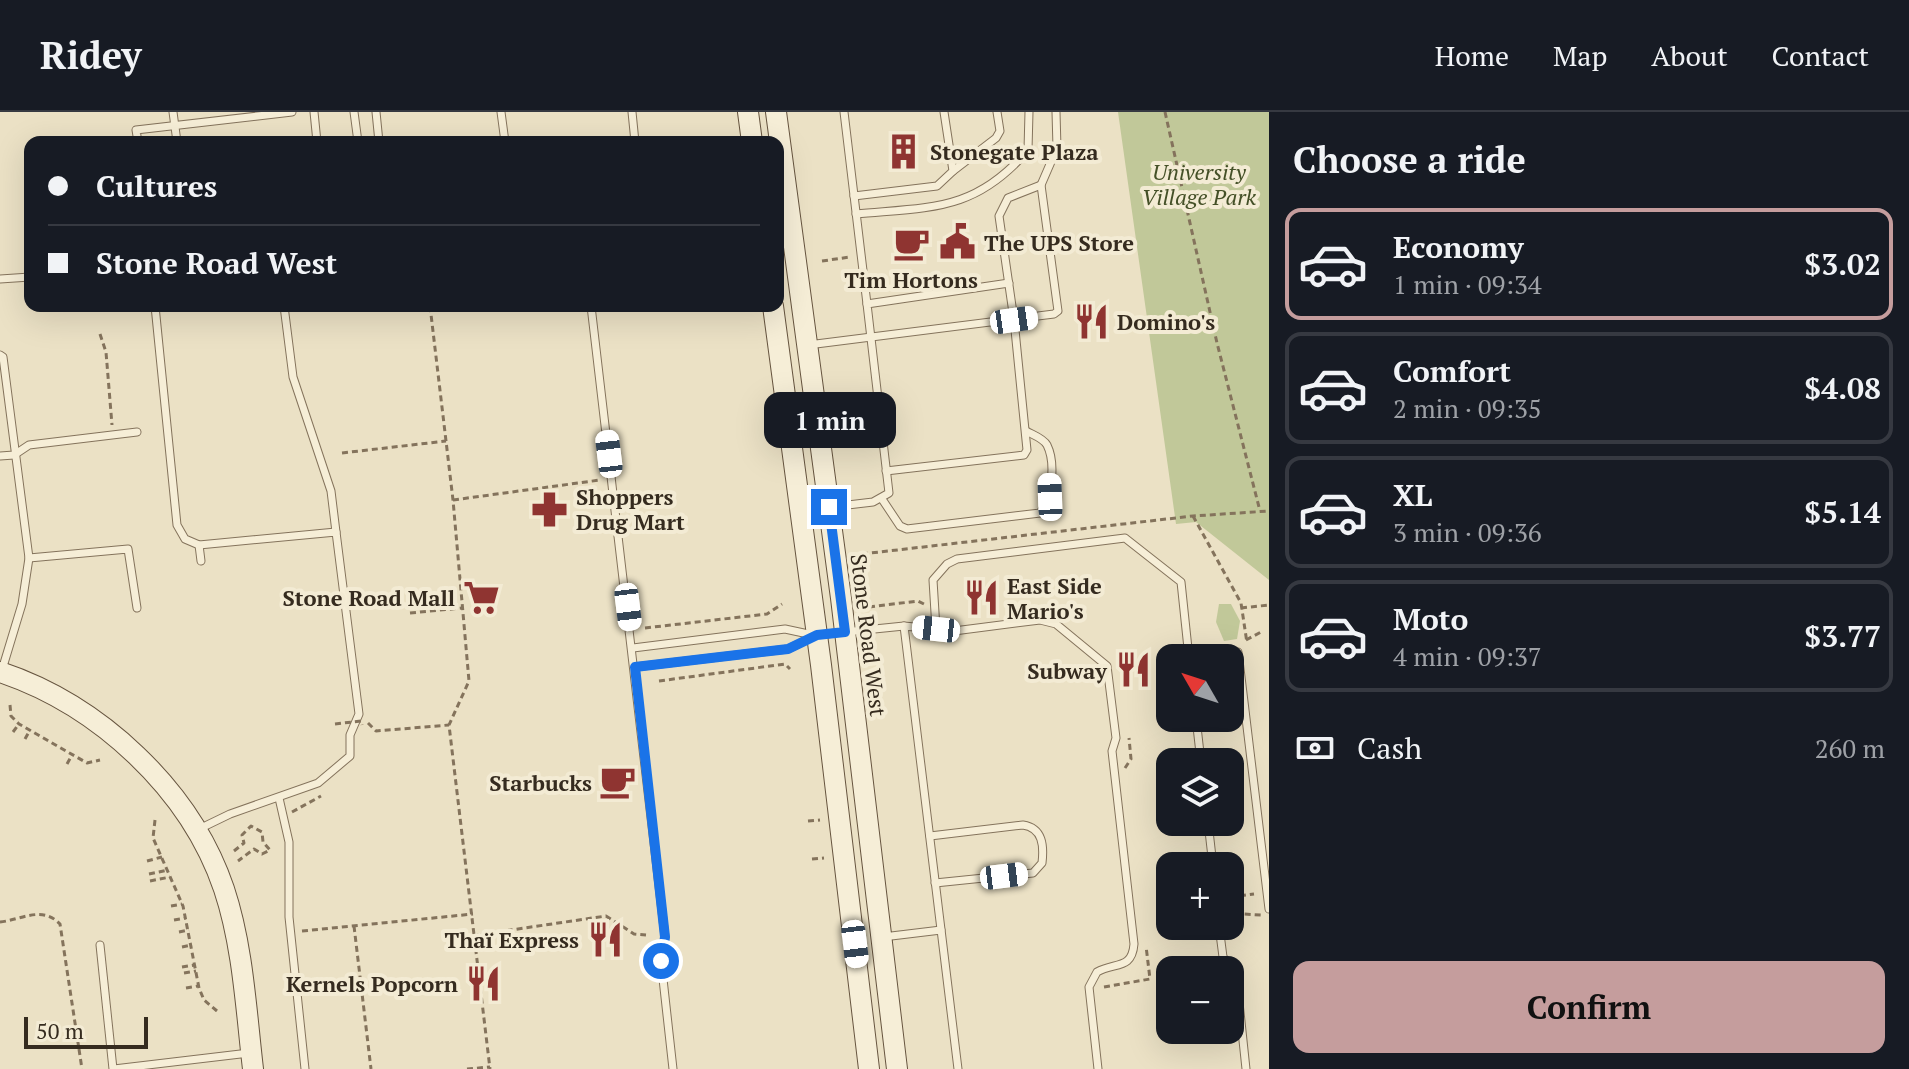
<!DOCTYPE html>
<meta charset="utf-8">
<style>
body{margin:0;font-family:"PT Serif",serif;background:#242831;color:#f1f3f6;height:100vh;display:flex;flex-direction:column;font-size:30px;white-space:nowrap}
*{box-sizing:border-box;margin:0}
p{font-size:26px;color:#9ea1a6}
.icon{flex:none;width:44px;height:44px;fill:none;stroke:currentColor;stroke-width:2;stroke-linecap:round;stroke-linejoin:round}
.map{position:relative;flex:1;overflow:hidden}
.drawer{display:flex;flex-direction:column;background:#171b24;width:640px}
.drawer>*{flex:none}
.banner{position:absolute;left:24px;top:24px;width:760px;height:176px;border-radius:16px;box-shadow:0 8px 32px #0002;display:grid;align-content:center;height:176px;padding:0 24px;background:#171b24}
.needle{width:52px;rotate:309deg}
.tools{position:absolute;left:1156px;top:532px;display:grid;gap:16px}
.tools a{display:grid;place-items:center;width:88px;height:88px;border-radius:16px;background:#171b24;box-shadow:0 8px 32px #0002;font-size:40px}
.scale{position:absolute;left:24px;bottom:20px;width:124px;box-sizing:border-box;padding-left:8px;border:4px solid #352b1f;border-top:0;font-size:22px;line-height:28px;white-space:nowrap;color:#352b1f;-webkit-text-stroke:6px #f3ebd4;paint-order:stroke}
.end{position:absolute;width:36px;height:36px;margin:-18px;border:10px solid #1a73e8;background:#fff;box-shadow:0 0 0 4px #fff}
.from{border-radius:50%}
.bubble{position:absolute;height:56px;border-radius:16px;background:#171b24;box-shadow:0 8px 32px #0002;font-size:26px;font-weight:600;line-height:56px;text-align:center}
.car{position:absolute;width:24px;height:48px;margin:-24px -12px;border-radius:10px;box-shadow:0 0 6px 2px #0007;background:linear-gradient(#fff 24%,#345 0 40%,#fff 0 76%,#345 0 86%,#fff 0)}
.banner b{display:flex;align-items:center;gap:28px;height:76px;font-size:30px}
.banner b+b{border-top:2px solid #363941}
.banner i{width:20px;height:20px;background:#f1f3f6}
ul{padding:0;list-style:none}
li{display:flex;align-items:center;gap:24px;height:112px;margin:0 16px 12px;padding:0 8px;border:4px solid #363941;border-radius:16px}
li div{flex:1}
li b{display:block;font-size:30px}
li em{font-style:normal;font-weight:600}
li.on{border-color:#c59d9d}
li>.icon{width:72px;height:72px;stroke-width:1.5}
h2{padding:0 24px;font-size:36px;line-height:96px}
.pay{display:flex;align-items:center;gap:20px;height:88px;padding:0 24px;font-size:30px}
.pay p{margin-inline-start:auto}
.primary-button{display:flex;gap:16px;margin-top:auto;padding:16px 24px}
.primary-button a{flex:1;height:92px;border-radius:16px;background:#c59d9d;color:#111;font-size:32px;font-weight:600;line-height:92px;text-align:center}
header{display:flex;align-items:center;gap:48px;box-sizing:border-box;height:112px;padding:0 40px;background:#171b24;border-bottom:2px solid #363941}
header strong{font-size:38px}
nav{display:flex;gap:44px;margin-inline-start:auto;font-size:28px}
main{display:flex;flex:1;min-height:0}
.map>svg:first-child{display:block}
.green{fill:#c1c899}
.lines{fill:none;stroke-linecap:round;stroke-linejoin:round}
.lane-casing{stroke:#84735c;stroke-width:9}
.secondary-casing{stroke:#66543f;stroke-width:22}
.path{stroke:#84735c;stroke-width:3;stroke-dasharray:6 4;stroke-linecap:butt}
.lane{stroke:#f6eed7;stroke-width:7}
.secondary{stroke:#f6eed7;stroke-width:20}
.path-bridge{stroke:#84735c;stroke-width:3;stroke-dasharray:6 4;stroke-linecap:butt}
.route{stroke:#1a73e8;stroke-width:10}
.labels{text-anchor:middle;dominant-baseline:central;stroke-width:8;stroke-linejoin:round;paint-order:stroke}
.poi-label{font-size:22px;font-weight:bold;fill:#352b1f;stroke:#f3ebd4;text-anchor:start}
.park-label{font-size:22px;font-style:italic;fill:#445027;stroke:#f3ebd4}
.street-label{font-size:22px;fill:#352b1f;stroke:#f3ebd4}
</style>
<header>
<strong>Ridey</strong>
<nav><a>Home</a><a>Map</a><a>About</a><a>Contact</a></nav>
</header>
<main>
<div class="map">
<svg width="1269" height="957" viewBox="0 0 1269 957">
<rect width="100%" height="100%" fill="#ebe1c5"/>
<g class="green">
<polygon points="1118,0 1269,0 1269,468 1196,410 1176,412"/>
<polygon points="1219,492 1231,492 1240,509 1237,527 1224,529 1216,510"/>
</g>
<g class="lines">
<defs>
<g id="lane">
<polyline points="173,0 177,30"/>
<polyline points="314,0 317,30"/>
<polyline points="354,0 358,30"/>
<polyline points="376,0 379,30"/>
<polyline points="501,0 505,30"/>
<polyline points="632,0 635,30"/>
<polyline points="844,0 867,192"/>
<polyline points="138,30 136,18 292,0"/>
<polyline points="953,59 996,26 1000,19 997,0"/>
<polyline points="854,84 937,74 953,59 944,0"/>
<path d="M856,102c74,-7 119,-2 172,-64l1,-38"/>
<polyline points="0,167 30,165"/>
<polyline points="155,194 177,413 185,427 199,433 336,420 359,602 350,623 350,644 318,671 230,702 199,717"/>
<polyline points="284,194 293,265 331,379 336,420"/>
<polyline points="591,194 665,825 661,849 673,957"/>
<polyline points="808,233 1054,202 1058,199 1041,73 1057,36 1056,0"/>
<polyline points="0,243 3,245 29,446 22,492 2,558"/>
<polyline points="0,344 14,343 29,333 137,320"/>
<polyline points="886,359 1024,343 1027,338 1014,208 999,104 1008,86 1041,73"/>
<path d="M882,387l18,27 7,3 133,-16c12,-15 16,-50 7,-68 -4,-7 -14,-10 -21,-14"/>
<polyline points="831,395 873,390 889,381 867,192 1009,171"/>
<polyline points="199,433 201,449"/>
<polyline points="29,446 128,437 137,496"/>
<polyline points="904,514 958,957"/>
<polyline points="936,517 933,468 947,452 957,447 1125,426 1181,470 1189,546"/>
<polyline points="633,536 785,517 813,523"/>
<polyline points="1238,540 1269,797"/>
<path d="M635,555l153,-18 29,-14 28,-3 59,-6 50,5 86,-11 16,4 51,42 9,72 -4,13 22,193c-2,26 -19,18 -37,28l-8,15 9,82"/>
<polyline points="1196,606 1201,650"/>
<polyline points="279,686 289,730 289,805 305,957"/>
<polyline points="1208,710 1213,754"/>
<path d="M930,724l93,-11c20,3 21,21 19,38l-9,10 -98,10"/>
<polyline points="1219,814 1223,845 1236,862 1246,957"/>
<polyline points="883,825 941,818"/>
<polyline points="100,833 113,957"/>
<polyline points="114,957 249,941"/>
</g>
<g id="secondary">
<polyline points="748,0 752,30"/>
<polyline points="776,0 841,486 897,957"/>
<polyline points="773,194 821,553 869,957"/>
<path d="M0,560c99,33 190,117 224,217 19,57 22,120 29,180"/>
</g>
</defs>
<use href="#lane" class="lane-casing"/>
<use href="#secondary" class="secondary-casing"/>
<g class="path">
<polyline points="1165,0 1217,231 1260,399"/>
<polyline points="822,149 850,145"/>
<polyline points="430,194 453,388 469,569 449,613 490,957"/>
<polyline points="100,222 106,240 112,313"/>
<polyline points="342,341 446,329"/>
<polyline points="453,388 600,368"/>
<polyline points="1193,404 1241,491 1247,531"/>
<polyline points="862,442 1193,404 1269,399"/>
<polyline points="869,495 918,489 924,492"/>
<polyline points="1044,496 1052,494 1058,499"/>
<polyline points="1241,496 1269,493"/>
<polyline points="410,501 462,496"/>
<polyline points="645,516 767,502 782,492"/>
<polyline points="1246,528 1263,519"/>
<polyline points="659,569 785,552 790,557"/>
<polyline points="10,593 11,604 19,612 87,651 100,648"/>
<polyline points="368,611 376,619 449,613"/>
<polyline points="13,620 19,612"/>
<polyline points="25,627 30,618"/>
<polyline points="67,652 72,643"/>
<polyline points="1125,656 1131,647 1129,626"/>
<polyline points="292,700 321,684"/>
<polyline points="155,708 153,726 183,794 199,876 204,888 217,899"/>
<polyline points="808,709 820,708"/>
<polyline points="234,739 244,731 242,723 251,714 262,720 263,730 270,738 262,742 254,737 238,749"/>
<polyline points="812,747 824,746"/>
<polyline points="147,749 162,745"/>
<polyline points="149,762 168,758"/>
<polyline points="150,769 170,765"/>
<polyline points="1237,784 1244,802 1261,803"/>
<polyline points="1230,785 1254,782"/>
<polyline points="171,794 182,792"/>
<polyline points="174,808 186,806"/>
<path d="M0,810c21,-2 42,-17 60,2l22,145"/>
<polyline points="354,814 371,957"/>
<polyline points="302,819 473,802"/>
<polyline points="179,820 189,818"/>
<polyline points="477,823 606,804 634,822 646,823"/>
<polyline points="182,835 192,833"/>
<polyline points="182,855 195,853"/>
<polyline points="184,861 196,859"/>
<polyline points="1104,875 1150,867 1146,834"/>
<polyline points="186,876 198,874"/>
<polyline points="467,957 490,955"/>
</g>
<use href="#lane" class="lane"/>
<use href="#secondary" class="secondary"/>
<polyline class="path-bridge" points="335,612 361,609 362,613"/>
</g>
<g class="lines">
<polyline class="route" points="661,849 665,825 635,555 788,537 817,523 845,520 829,395"/>
</g>
<defs>
<symbol id="building-bare" viewBox="-9 -9 18 18"><path d="M-4-6H4V6H1V3H-1V6H-4ZM-2.5-4.3h1.7v1.8h-1.7ZM.8-4.3h1.7v1.8H.8ZM-2.5-1h1.7V.8h-1.7ZM.8-1h1.7V.8H.8Z" fill="#8f3431" stroke="#f3ebd4" stroke-width="2.5" paint-order="stroke"/></symbol>
<symbol id="civic-bare" viewBox="-9 -9 18 18"><path d="M-.6-6.5H3V-4.5H.6V-3L4-1V1h2V6H-6V1h2V-1L-.6-3ZM-1.2 2.5V6h2.4V2.5Z" fill="#8f3431" stroke="#f3ebd4" stroke-width="2.5" paint-order="stroke"/></symbol>
<symbol id="cafe-bare" viewBox="-9 -9 18 18"><path d="M-5.5-4.5H6V0H3Q3 3.5 0 3.5H-2.5Q-5.5 3.5-5.5 0ZM3-3.2v2h1.7v-2ZM-6 4.5H4V6H-6Z" fill="#8f3431" stroke="#f3ebd4" stroke-width="2.5" paint-order="stroke"/></symbol>
<symbol id="restaurant-bare" viewBox="-9 -9 18 18"><path d="M-5-6h1v4h1v-4h1v4h1v-4h1v5L-1.5 .5V6h-2V.5L-5-1ZM5-6V6H3V1.5H1.5Q1.5-4 5-6Z" fill="#8f3431" stroke="#f3ebd4" stroke-width="2.5" paint-order="stroke"/></symbol>
<symbol id="pharmacy-bare" viewBox="-9 -9 18 18"><path d="M-2-6h4v4h4v4h-4v4h-4v-4h-4v-4h4Z" fill="#8f3431" stroke="#f3ebd4" stroke-width="2.5" paint-order="stroke"/></symbol>
<symbol id="supermarket-bare" viewBox="-9 -9 18 18"><path d="M-6-5.5h2.5l.6 2H6L4.5 2H-2.5L-4.4-4H-6ZM-1.5 3.2a1.3 1.3 0 1 0 .1 0ZM3 3.2a1.3 1.3 0 1 0 .1 0Z" fill="#8f3431" stroke="#f3ebd4" stroke-width="2.5" paint-order="stroke"/></symbol>
</defs>
<g fill-rule="evenodd">
<use href="#building-bare" x="878" y="14" width="51" height="51"/>
<use href="#civic-bare" x="932" y="104" width="51" height="51"/>
<use href="#cafe-bare" x="886" y="106" width="51" height="51"/>
<use href="#restaurant-bare" x="1066" y="184" width="51" height="51"/>
<use href="#pharmacy-bare" x="524" y="372" width="51" height="51"/>
<use href="#supermarket-bare" x="456" y="460" width="51" height="51"/>
<use href="#restaurant-bare" x="956" y="460" width="51" height="51"/>
<use href="#restaurant-bare" x="1108" y="532" width="51" height="51"/>
<use href="#cafe-bare" x="592" y="644" width="51" height="51"/>
<use href="#restaurant-bare" x="580" y="802" width="51" height="51"/>
<use href="#restaurant-bare" x="458" y="846" width="51" height="51"/>
</g>
<g class="labels">
<g class="poi-label">
<text x="930" y="39">Stonegate Plaza</text>
<text x="984" y="130">The UPS Store</text>
<text x="911" y="167" text-anchor="middle">Tim Hortons</text>
<text x="1117" y="209">Domino's</text>
<text x="576" y="384">Shoppers<tspan x="576" dy="25">Drug Mart</tspan></text>
<text x="1007" y="473">East Side<tspan x="1007" dy="25">Mario's</tspan></text>
<text x="455" y="485" text-anchor="end">Stone Road Mall</text>
<text x="1107" y="558" text-anchor="end">Subway</text>
<text x="592" y="670" text-anchor="end">Starbucks</text>
<text x="579" y="827" text-anchor="end">Thaï Express</text>
<text x="458" y="871" text-anchor="end">Kernels Popcorn</text>
</g>
<g class="park-label">
<text x="1199" y="59">University<tspan x="1199" dy="25">Village Park</tspan></text>
</g>
<g class="street-label">
<text transform="translate(869 523) rotate(83)">Stone Road West</text>
</g>
</g>
</svg>
<div class="tools">
<a><svg class="needle" viewBox="-14 -14 28 28"><path d="M0-13l5 13h-10z" fill="#e53935"/><path d="M0 13l5-13h-10z" fill="#9ea1a6"/></svg></a>
<a><svg class="icon" aria-label="layers" viewBox="0 0 24 24"><path d="M12 4l9 5-9 5-9-5zM3 14l9 5 9-5"/></svg></a>
<a>+</a>
<a>−</a>
</div>
<div class="scale">50 m</div>
<i class="end from" style="left:661px;top:849px"></i>
<i class="end" style="left:829px;top:395px"></i>
<div class="bubble" style="left:764px;top:280px;width:132px">1 min</div>
<i class="car" style="left:1014px;top:208px;rotate:82deg"></i>
<i class="car" style="left:609px;top:342px;rotate:353deg"></i>
<i class="car" style="left:1050px;top:385px;rotate:358deg"></i>
<i class="car" style="left:628px;top:495px;rotate:173deg"></i>
<i class="car" style="left:936px;top:517px;rotate:276deg"></i>
<i class="car" style="left:1004px;top:764px;rotate:83deg"></i>
<i class="car" style="left:855px;top:832px;rotate:173deg"></i>
<div class="banner">
<b><i class="from"></i>Cultures</b>
<b><i></i>Stone Road West</b>
</div>
</div>
<section class="drawer">
<h2>Choose a ride</h2>
<ul>
<li class="on"><svg class="icon" aria-label="car" viewBox="0 0 24 24"><path d="M5 17H2v-5l4-1 3-4h7l3 4 3 1v5h-3M9 17h6M6 11h13"/><circle cx="7" cy="17" r="2"/><circle cx="17" cy="17" r="2"/></svg><div><b>Economy</b><p>1 min · 09:34</p></div><em>$3.02</em></li>
<li><svg class="icon" aria-label="car" viewBox="0 0 24 24"><path d="M5 17H2v-5l4-1 3-4h7l3 4 3 1v5h-3M9 17h6M6 11h13"/><circle cx="7" cy="17" r="2"/><circle cx="17" cy="17" r="2"/></svg><div><b>Comfort</b><p>2 min · 09:35</p></div><em>$4.08</em></li>
<li><svg class="icon" aria-label="car" viewBox="0 0 24 24"><path d="M5 17H2v-5l4-1 3-4h7l3 4 3 1v5h-3M9 17h6M6 11h13"/><circle cx="7" cy="17" r="2"/><circle cx="17" cy="17" r="2"/></svg><div><b>XL</b><p>3 min · 09:36</p></div><em>$5.14</em></li>
<li><svg class="icon" aria-label="car" viewBox="0 0 24 24"><path d="M5 17H2v-5l4-1 3-4h7l3 4 3 1v5h-3M9 17h6M6 11h13"/><circle cx="7" cy="17" r="2"/><circle cx="17" cy="17" r="2"/></svg><div><b>Moto</b><p>4 min · 09:37</p></div><em>$3.77</em></li>
</ul>
<div class="pay"><svg class="icon" aria-label="cash" viewBox="0 0 24 24"><path d="M3 7h18v10H3z"/><circle cx="12" cy="12" r="2"/></svg>Cash<p>260 m</p></div>
<div class="primary-button"><a>Confirm</a></div>
</section>
</main>
